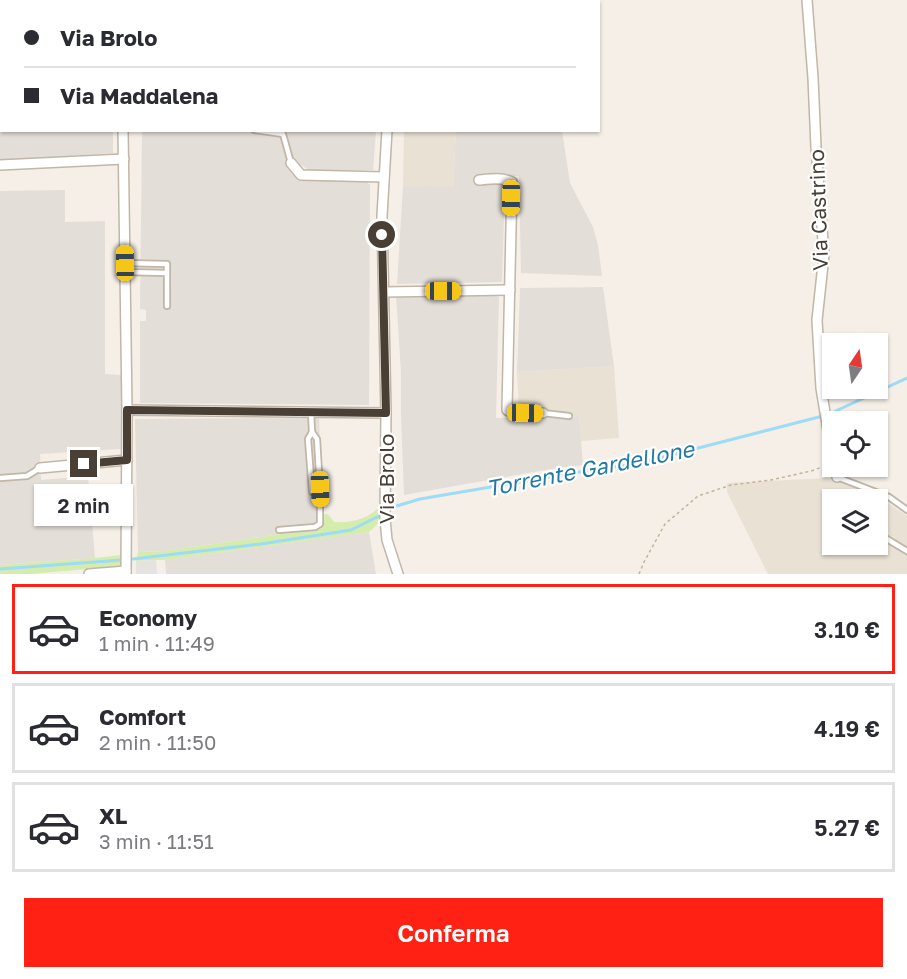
<!DOCTYPE html>
<html lang="it">
<meta charset="utf-8">
<style>
body{margin:0;font-family:"Golos Text",sans-serif;background:#f7f7f7;color:#2b2b33;height:100vh;display:flex;flex-direction:column;font-size:22px;white-space:nowrap}
*{box-sizing:border-box;margin:0}
p{font-size:20px;color:#7c7c81}
.icon{flex:none;width:33px;height:33px;fill:none;stroke:currentColor;stroke-width:2;stroke-linecap:round;stroke-linejoin:round}
.map{position:relative;height:574px;overflow:hidden}
.sheet{display:flex;flex-direction:column;background:#fff;flex:1}
.sheet>*{flex:none}
.top-card{position:absolute;left:0px;top:0px;width:600px;height:132px;box-shadow:0 2px 4px #0004;display:grid;align-content:center;height:132px;padding:0 24px;background:#fff}
.needle{width:39px;rotate:13deg}
.tools{position:absolute;left:822px;top:333px;display:grid;gap:12px}
.tools a{display:grid;place-items:center;width:66px;height:66px;border-radius:0px;background:#fff;box-shadow:0 2px 4px #0004;font-size:30px}
.end{position:absolute;width:27px;height:27px;margin:-14px;border:8px solid #493f35;background:#fff;box-shadow:0 0 0 3px #fff}
.from{border-radius:50%}
.bubble{position:absolute;height:42px;border-radius:0px;background:#fff;box-shadow:0 2px 4px #0004;font-size:20px;font-weight:600;line-height:42px;text-align:center}
.car{position:absolute;width:18px;height:36px;margin:-18px -9px;border-radius:8px;box-shadow:0 0 4px 2px #0007;background:linear-gradient(#f5c518 24%,#345 0 40%,#f5c518 0 76%,#345 0 86%,#f5c518 0)}
.top-card b{display:flex;align-items:center;gap:21px;height:57px;font-size:22px}
.top-card b+b{border-top:2px solid #e1e1e2}
.top-card i{width:15px;height:15px;background:#2b2b33}
ul{padding:10px 0 0;list-style:none}
li{display:flex;align-items:center;gap:18px;height:90px;margin:0 12px 9px;padding:0 12px;border:3px solid #e1e1e2;border-radius:0px}
li div{flex:1}
li b{display:block;font-size:22px}
li em{font-style:normal;font-weight:600}
li.current{border-color:#ff2113}
li>.icon{width:54px;height:54px;stroke-width:1.5}
.action{display:flex;gap:12px;margin-top:auto;padding:12px 24px}
.action a{flex:1;height:69px;border-radius:0px;background:#ff2113;color:#fff;font-size:24px;font-weight:600;line-height:69px;text-align:center}
.map>svg:first-child{display:block}
.residential{fill:#e9e1d4;fill-rule:evenodd}
.industrial{fill:#e4ded8}
.green{fill:#d5edac}
.parking{fill:#e5e2df}
.lines{fill:none;stroke-linecap:round;stroke-linejoin:round}
.stream{stroke:#9ddbf7;stroke-width:3}
.lane-casing{stroke:#c1b6a8;stroke-width:8}
.street-casing{stroke:#c1b6a8;stroke-width:12}
.path{stroke:#c4b198;stroke-width:1.5;stroke-dasharray:3 3;stroke-linecap:butt}
.lane{stroke:#fff;stroke-width:4.5}
.street{stroke:#fff;stroke-width:9}
.route{stroke:#493f35;stroke-width:8}
.labels{text-anchor:middle;dominant-baseline:central;stroke-width:4.5;stroke-linejoin:round;paint-order:stroke}
.street-label{font-size:21px;fill:#493f35;stroke:#fff}
.water-label{font-size:22px;font-style:italic;fill:#207aa5;stroke:#fff}
</style>
<div class="map">
<svg width="907" height="574" viewBox="0 0 907 574">
<rect width="100%" height="100%" fill="#f5efe7"/>
<g class="residential">
<polygon points="404,131 456,131 453,188 403,186"/>
<polygon points="614,366 619,438 581,441 579,416 543,418 542,405 519,407 517,372"/>
<path d="M829,478l47,17 31,21v58h-139l-41,-82v-9zM832,500h46v44h-46z"/>
</g>
<g class="industrial">
<polygon points="0,0 43,0 42,1 2,2 2,130 113,131 113,153 0,161"/>
<rect x="142" y="0" width="244" height="2"/>
<polygon points="142,131 376,131 373,170 309,170 296,162 288,164 298,178 367,182 370,185 369,405 140,403 140,321 146,321 146,310 140,309"/>
<polygon points="456,131 562,131 570,183 593,227 598,245 602,276 521,273 519,176 479,175 479,184 505,184 502,282 397,284 403,186 453,187"/>
<polygon points="65,190 65,222 105,221 105,374 121,375 121,449 40,454 41,480 88,476 95,558 0,565 0,191"/>
<polygon points="603,287 614,366 517,372 520,288"/>
<polygon points="489,294 499,297 496,418 543,418 579,416 583,465 545,470 404,495 401,415 401,372 396,296"/>
<polygon points="319,418 323,528 165,551 138,552 135,419"/>
<polygon points="369,532 376,574 166,574 165,560"/>
</g>
<g class="green">
<path d="M380,507l1,14 -12,11 -204,28h-9l-20,1 2,-9 27,-1 158,-23v-14h5l6,8c20,1 32,-3 46,-15z"/>
<polygon points="121,555 122,566 31,574 0,574 0,565 95,558"/>
</g>
<polygon class="parking" points="156,560 157,574 136,574 136,561"/>
<g class="lines">
<g class="stream">
<polyline points="827,415 907,378"/>
<polyline points="390,508 420,499 591,470 636,464 823,416"/>
<polyline points="133,559 261,544 351,530 381,515"/>
<polyline points="0,569 122,560"/>
</g>
<defs>
<g id="lane">
<polyline points="254,130 283,134 291,163"/>
<polyline points="125,263 167,264 167,306"/>
<polyline points="125,272 167,273"/>
<polyline points="311,413 312,432 308,439 312,492"/>
<polyline points="543,413 569,416"/>
<polyline points="837,477 889,497 907,510"/>
<polyline points="0,478 27,476 40,468"/>
<polyline points="279,530 315,527 320,524 320,489 317,439 312,432"/>
<polyline points="882,536 907,551"/>
</g>
<g id="street">
<polyline points="807,0 813,78 816,147 824,255 817,320 821,388 832,455"/>
<polyline points="121,2 121,0"/>
<polyline points="395,2 395,0"/>
<polyline points="123,130 127,410 126,574"/>
<polyline points="387,130 382,216 386,413 385,519 387,540 398,574"/>
<polyline points="291,163 301,175 384,177"/>
<polyline points="0,165 124,159"/>
<path d="M479,180c10,-1 23,-3 33,2l-5,228 5,3h31"/>
<polyline points="384,292 510,290"/>
<polyline points="127,410 386,413"/>
<polyline points="835,466 837,477"/>
<polyline points="40,468 127,460"/>
<polyline points="89,574 126,571"/>
</g>
</defs>
<use href="#lane" class="lane-casing"/>
<use href="#street" class="street-casing"/>
<polyline class="path" points="639,574 644,562 665,524 698,496 731,485 771,480 811,471 825,466"/>
<use href="#lane" class="lane"/>
<use href="#street" class="street"/>
</g>
<g class="lines">
<polyline class="route" points="84,464 127,460 127,410 386,413 382,235"/>
</g>
<g class="labels">
<g class="street-label">
<text transform="translate(818 210) rotate(-92)">Via Castrino</text>
<text transform="translate(386 479) rotate(-90)">Via Brolo</text>
</g>
<g class="water-label">
<text transform="translate(590 468) rotate(-11)">Torrente Gardellone</text>
</g>
</g>
</svg>
<div class="tools">
<a><svg class="needle" viewBox="-14 -14 28 28"><path d="M0-13l5 13h-10z" fill="#e53935"/><path d="M0 13l5-13h-10z" fill="#7c7c81"/></svg></a>
<a><svg class="icon" aria-label="locate" viewBox="0 0 24 24"><circle cx="12" cy="12" r="6"/><path d="M12 2v4M12 18v4M2 12h4M18 12h4"/></svg></a>
<a><svg class="icon" aria-label="layers" viewBox="0 0 24 24"><path d="M12 4l9 5-9 5-9-5zM3 14l9 5 9-5"/></svg></a>
</div>
<i class="end from" style="left:382px;top:235px"></i>
<i class="end" style="left:84px;top:464px"></i>
<div class="bubble" style="left:34px;top:484px;width:99px">2 min</div>
<i class="car" style="left:511px;top:198px;rotate:181deg"></i>
<i class="car" style="left:125px;top:263px;rotate:359deg"></i>
<i class="car" style="left:443px;top:291px;rotate:90deg"></i>
<i class="car" style="left:525px;top:413px;rotate:91deg"></i>
<i class="car" style="left:320px;top:489px;rotate:178deg"></i>
<div class="top-card">
<b><i class="from"></i>Via Brolo</b>
<b><i></i>Via Maddalena</b>
</div>
</div>
<section class="sheet">
<ul>
<li class="current"><svg class="icon" aria-label="car" viewBox="0 0 24 24"><path d="M5 17H2v-5l4-1 3-4h7l3 4 3 1v5h-3M9 17h6M6 11h13"/><circle cx="7" cy="17" r="2"/><circle cx="17" cy="17" r="2"/></svg><div><b>Economy</b><p>1 min · 11:49</p></div><em>3.10 €</em></li>
<li><svg class="icon" aria-label="car" viewBox="0 0 24 24"><path d="M5 17H2v-5l4-1 3-4h7l3 4 3 1v5h-3M9 17h6M6 11h13"/><circle cx="7" cy="17" r="2"/><circle cx="17" cy="17" r="2"/></svg><div><b>Comfort</b><p>2 min · 11:50</p></div><em>4.19 €</em></li>
<li><svg class="icon" aria-label="car" viewBox="0 0 24 24"><path d="M5 17H2v-5l4-1 3-4h7l3 4 3 1v5h-3M9 17h6M6 11h13"/><circle cx="7" cy="17" r="2"/><circle cx="17" cy="17" r="2"/></svg><div><b>XL</b><p>3 min · 11:51</p></div><em>5.27 €</em></li>
</ul>
<div class="action"><a>Conferma</a></div>
</section>
